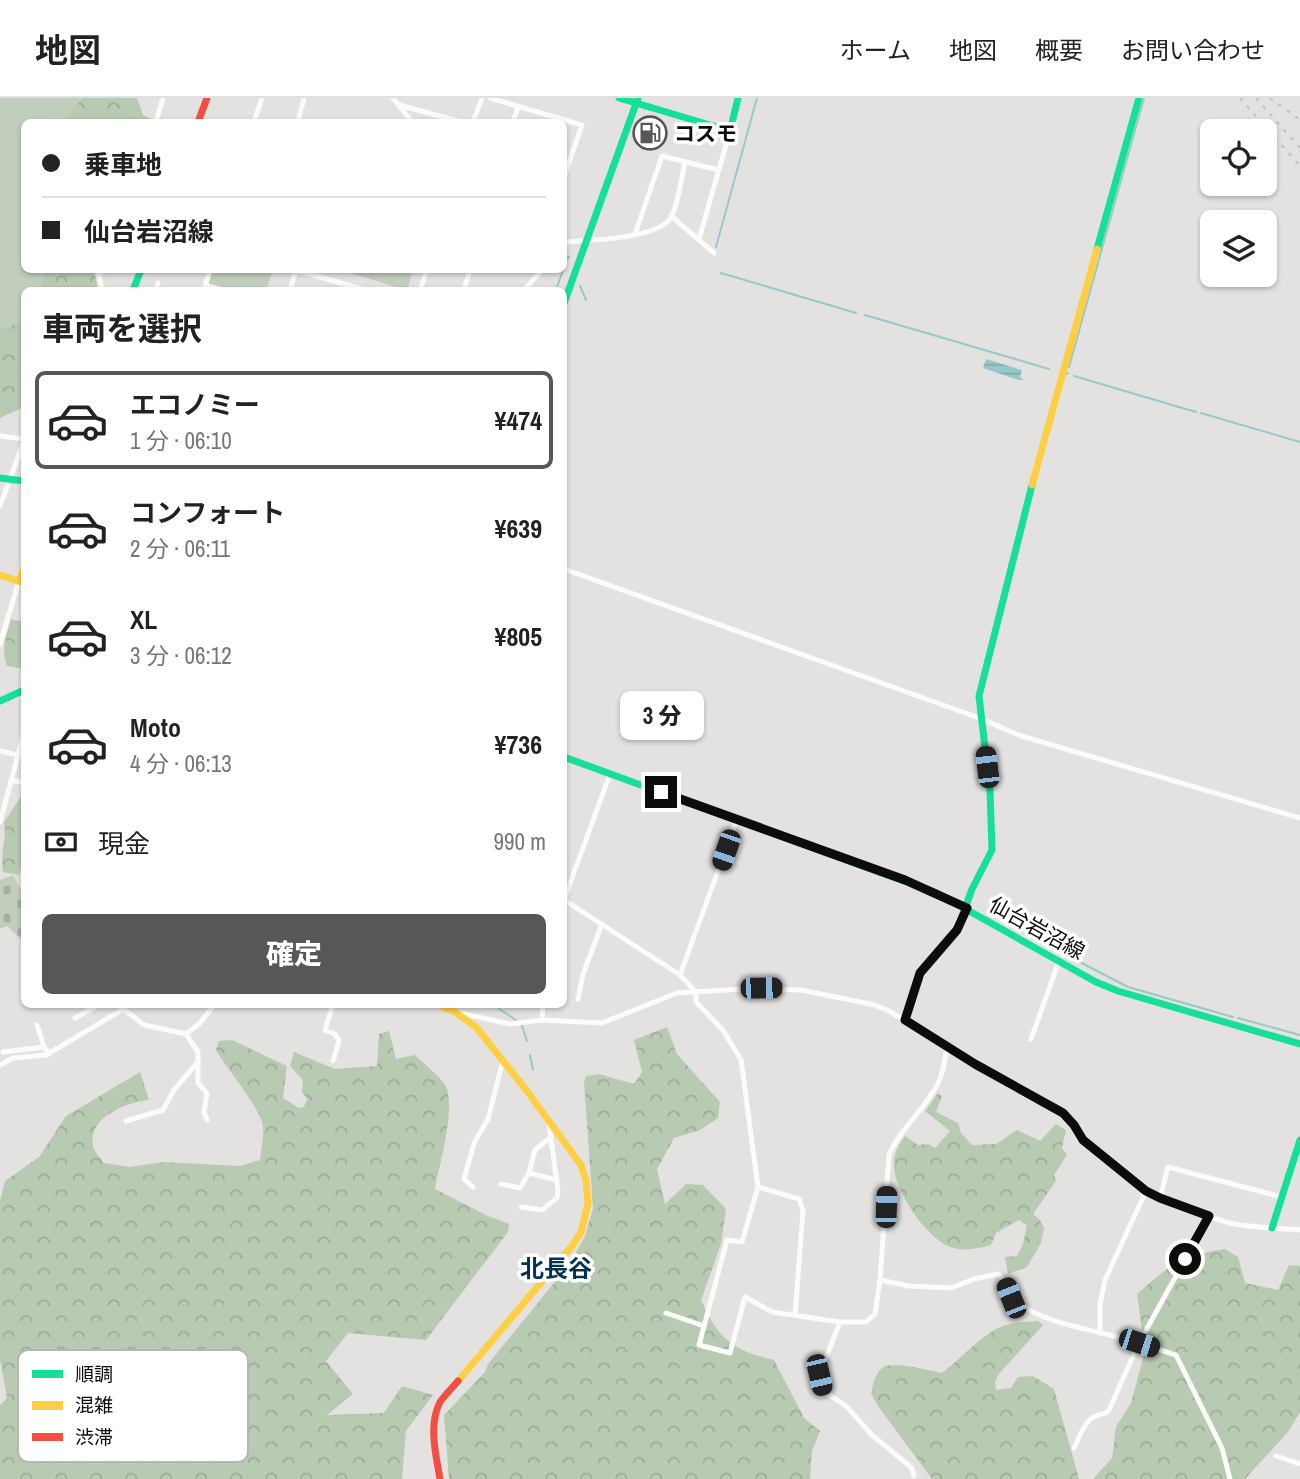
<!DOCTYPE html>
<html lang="ja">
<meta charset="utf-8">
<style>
body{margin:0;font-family:"Archivo Narrow","Noto Sans JP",sans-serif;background:#f2f2f2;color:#222;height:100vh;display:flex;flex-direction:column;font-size:26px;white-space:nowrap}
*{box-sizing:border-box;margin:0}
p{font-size:23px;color:#767676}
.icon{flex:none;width:38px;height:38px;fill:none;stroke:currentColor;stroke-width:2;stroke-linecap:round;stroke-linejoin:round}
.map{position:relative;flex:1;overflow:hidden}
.sheet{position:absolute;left:21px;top:189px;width:546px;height:721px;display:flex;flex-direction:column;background:#fff;border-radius:10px;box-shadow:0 2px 5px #0004}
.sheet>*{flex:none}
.hud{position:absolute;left:21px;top:21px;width:546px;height:154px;border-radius:10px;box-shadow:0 2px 5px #0004;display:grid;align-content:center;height:154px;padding:0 21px;background:#fff}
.controls{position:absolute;left:1200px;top:21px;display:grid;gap:14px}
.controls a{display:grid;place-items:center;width:77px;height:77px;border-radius:10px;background:#fff;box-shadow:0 2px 5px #0004;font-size:35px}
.end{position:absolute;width:32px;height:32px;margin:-16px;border:9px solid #0c0c0b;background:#fff;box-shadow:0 0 0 4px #fff}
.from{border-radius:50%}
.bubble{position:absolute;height:49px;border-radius:10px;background:#fff;box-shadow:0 2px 5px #0004;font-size:23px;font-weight:800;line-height:49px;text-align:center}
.car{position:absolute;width:21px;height:42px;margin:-21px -10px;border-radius:9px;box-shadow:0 0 5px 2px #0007;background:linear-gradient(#222 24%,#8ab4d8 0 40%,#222 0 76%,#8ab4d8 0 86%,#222 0)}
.hud b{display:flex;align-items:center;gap:24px;height:66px;font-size:26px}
.hud b+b{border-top:2px solid #e0e0e0}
.hud i{width:18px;height:18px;background:#222}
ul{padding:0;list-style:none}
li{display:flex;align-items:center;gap:21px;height:98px;margin:0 14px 10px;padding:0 7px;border:4px solid transparent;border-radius:10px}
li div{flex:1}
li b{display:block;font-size:26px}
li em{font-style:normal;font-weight:800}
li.selected{border-color:#575756}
li>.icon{width:63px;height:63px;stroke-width:1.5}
h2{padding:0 21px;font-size:32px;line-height:84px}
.pay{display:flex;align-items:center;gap:18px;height:77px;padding:0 21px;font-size:26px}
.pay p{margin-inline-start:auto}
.cta{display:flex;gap:14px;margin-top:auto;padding:14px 21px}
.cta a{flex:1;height:80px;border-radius:10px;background:#575756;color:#fff;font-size:28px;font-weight:800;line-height:80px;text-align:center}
header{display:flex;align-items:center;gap:42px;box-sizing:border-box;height:98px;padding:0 35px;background:#fff;border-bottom:2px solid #e0e0e0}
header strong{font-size:33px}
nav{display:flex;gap:38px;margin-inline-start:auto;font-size:24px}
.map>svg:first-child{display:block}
.forest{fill:url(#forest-crowns)}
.cemetery{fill:url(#cemetery-stones)}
.park{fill:#c2cebd}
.water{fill:url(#water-rules)}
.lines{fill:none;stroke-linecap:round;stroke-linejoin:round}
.stream{stroke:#97c9cb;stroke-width:2}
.street{stroke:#fbfbfa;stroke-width:5}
.fast{stroke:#16e098;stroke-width:7}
.slow{stroke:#ffcf43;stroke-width:7}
.jam{stroke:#f24e42;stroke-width:7}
.rail{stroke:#c0c0c0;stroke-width:2;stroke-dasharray:3.5 7;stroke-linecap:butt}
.route{stroke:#0c0c0b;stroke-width:9}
.labels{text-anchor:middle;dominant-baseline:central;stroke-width:7;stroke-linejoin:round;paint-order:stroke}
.poi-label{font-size:21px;font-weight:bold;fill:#0c0c0b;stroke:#fff;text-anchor:start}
.street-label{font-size:21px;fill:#0c0c0b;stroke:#fff}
.quarter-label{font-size:24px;font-weight:bold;fill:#023255;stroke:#fff}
.key{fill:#fff;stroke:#b6b6b6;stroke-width:2}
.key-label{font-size:19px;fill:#0c0c0b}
</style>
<header>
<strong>地図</strong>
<nav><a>ホーム</a><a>地図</a><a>概要</a><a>お問い合わせ</a></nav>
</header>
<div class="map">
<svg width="1300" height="1381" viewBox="0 0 1300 1381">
<defs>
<pattern id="forest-crowns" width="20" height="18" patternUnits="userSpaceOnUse" patternTransform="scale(1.75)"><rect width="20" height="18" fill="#b8cab1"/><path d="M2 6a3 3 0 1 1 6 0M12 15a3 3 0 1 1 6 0" fill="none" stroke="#9dac97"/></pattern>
<pattern id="cemetery-stones" width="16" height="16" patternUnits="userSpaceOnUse" patternTransform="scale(1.75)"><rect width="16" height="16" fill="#c2cebd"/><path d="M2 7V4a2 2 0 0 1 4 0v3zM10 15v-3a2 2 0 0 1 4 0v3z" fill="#a6b0a1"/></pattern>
<pattern id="water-rules" width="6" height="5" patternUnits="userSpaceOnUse" patternTransform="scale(1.75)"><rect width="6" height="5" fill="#97c9cb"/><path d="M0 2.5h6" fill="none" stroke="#81abad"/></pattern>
</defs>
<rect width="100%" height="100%" fill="#e3e2e0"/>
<g class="forest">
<polygon points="0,0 137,0 143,17 151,21 148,24 24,24 24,172 94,172 98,192 24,192 24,309 0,320"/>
<path d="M11,521l13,3v47l-17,-3c-6,-19 -1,-29 4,-47z"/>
<path d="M24,694v63l-5,20 -16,-3c-3,-23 4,-30 1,-50z"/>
<path d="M667,929l10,27 43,48 -2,16 -18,12 -26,8 -17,31 8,35 21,-20 17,1 23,24 -5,35 -20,56c17,39 33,51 73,60l30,58 16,13 -8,20 -2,28h-361l-5,-64 41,-43 3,-8 83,-102 14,-26 8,-28 -9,-126 2,-6 13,-2 35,10 8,-12 -8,-32z"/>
<path d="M389,933l7,28 19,-4c8,8 27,23 31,31 10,24 -7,78 -11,103l53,27 21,8 -1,8 -82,108 -78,-7 -22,28 27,33 -26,21 57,-2 18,-27 31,9 -27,36 -4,48h-402v-74l7,-7 -7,-38v-159l5,-20 34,-24 27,-41 74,-44 9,28c-22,2 -65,18 -55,49 2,4 7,10 10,14l26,4 33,-5 77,4 20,-6c1,-10 4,-24 3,-34 -2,-17 -37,-58 -47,-76l3,-9 13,-1 55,26 -4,32 16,10 5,-1 3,-8 -5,-7 1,-12 -13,-14 4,-14 41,17 42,-3 2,-32z"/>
<path d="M938,995l4,3 -6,16 22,11 3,10 11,12 24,-1 21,-14 23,11 16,-17 10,6 -4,18 5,7 -13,20 2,6 -23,33 7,6 4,8 -3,15 -14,24 -19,7 -3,-17 12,-1 6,-12 4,-19 -8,-5 -23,13 -5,12c-14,4 -29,7 -43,1 -24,-11 -57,-59 -54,-85 1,-10 5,-17 11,-25l13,9 10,-1 7,4 15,-17 -25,-20z"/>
<path d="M1225,1151l13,8 7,26 33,7 11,-25 11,1v146l-12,20 -43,47h-152l19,-21 4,-31 15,-24 14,-52 -8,-57c36,-31 41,-37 88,-45z"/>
<path d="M1038,1223l5,4 -44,49 -4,8 1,8 15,-2 7,-11 15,-1 21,13 25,90h-147l-54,-73 -7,-13c2,-8 4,-19 11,-25 9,-8 48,3 60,5 21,-15 43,-44 68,-49 9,-2 19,-2 28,-3z"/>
</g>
<polygon class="cemetery" points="13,777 24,797 24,844 7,828 0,831 0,782"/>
<g class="park">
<polygon points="0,0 83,0 62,24 24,24 24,172 46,172 40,192 24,192 24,219 22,223 0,233"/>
<polygon points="213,172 273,172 266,192 233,192 208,185"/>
<polygon points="341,172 413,172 408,189 399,190"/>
</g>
<polygon class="water" points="986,261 1022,272 1020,279 1024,282 1019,282 983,270"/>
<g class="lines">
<g class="stream">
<polyline points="716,149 757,0"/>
<polyline points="721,175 856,215"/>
<polyline points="580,188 586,202"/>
<polyline points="556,192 568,158 569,160"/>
<polyline points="865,217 1049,271"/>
<polyline points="1069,269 1144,0"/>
<polyline points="1067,276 1068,275"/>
<polyline points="1074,278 1196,314"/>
<polyline points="1201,315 1300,344"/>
<polyline points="1055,827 1052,834 1065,837 1062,851 1070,853"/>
<polyline points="1076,862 1128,889 1233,919"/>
<polyline points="500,906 499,911 516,922"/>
<polyline points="1238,920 1300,937"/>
<polyline points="522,928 527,943"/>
<polyline points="530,957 533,972"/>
</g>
<g class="street">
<polyline points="393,0 412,24"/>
<polyline points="490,0 582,27 564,79"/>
<polyline points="399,7 462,24"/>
<polyline points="156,24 163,0"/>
<polyline points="254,24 262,0"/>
<polyline points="298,24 304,0"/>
<polyline points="473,24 482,0"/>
<polyline points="513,24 518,9"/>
<polyline points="671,118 714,155"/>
<polyline points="635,136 662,58 718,72"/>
<path d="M564,141l2,3c23,-2 95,-3 106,-26 7,-16 9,-37 13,-54"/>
<polyline points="699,141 730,33"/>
<polyline points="98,172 102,192"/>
<polyline points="296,172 365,192"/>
<polyline points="206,188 221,192"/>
<polyline points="156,192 158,185"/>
<polyline points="204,192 210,172"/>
<polyline points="290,192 296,172"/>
<polyline points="420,192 427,172"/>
<polyline points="464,192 470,172"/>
<polyline points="524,192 542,172"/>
<polyline points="0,338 24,341"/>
<polyline points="0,408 24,343"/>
<polyline points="564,471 982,621 1018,637 1300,720"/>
<polyline points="0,546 19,483"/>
<polyline points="0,653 18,657 24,655"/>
<polyline points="11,682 24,685"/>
<polyline points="0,724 24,635"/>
<polyline points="564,802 680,877 696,894 696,904 723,932 741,962 758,1089 799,1101 803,1113 795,1217"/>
<polyline points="564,802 610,676"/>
<polyline points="680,877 737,721"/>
<polyline points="578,901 583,876 602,826"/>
<polyline points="117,906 144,927 186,936 199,926 215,906"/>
<path d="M460,915l50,11 32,-4 60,3 75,-30 67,-4 57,1 74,15 12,5 54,31 6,6 28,17 88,49c8,9 14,21 22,30 41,40 91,66 145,80 22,5 47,5 70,7"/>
<polyline points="75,920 100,906"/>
<polyline points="542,922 543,906"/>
<polyline points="37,927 44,949"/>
<polyline points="1031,941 1059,863"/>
<polyline points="3,954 44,949 49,956"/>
<polyline points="333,963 339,943 335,936 325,932 333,906"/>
<polyline points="198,964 198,985 207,995 204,1014 207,1022"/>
<polyline points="0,967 13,960 46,957 122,912"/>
<polyline points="126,1023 163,1012 174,992 198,964 198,954 186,936"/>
<polyline points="529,1075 557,1082"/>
<polyline points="501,1086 520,1090 529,1075 535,1052 551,1039"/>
<polyline points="473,1089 464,1081 474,1045 488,1021 503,962"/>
<path d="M758,1089l-16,55 -15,-2 -28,105 31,8 15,-56 27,15 68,10h26l9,-8 5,-34 9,-125c12,-28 38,-47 50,-74 5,-11 6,-23 8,-34"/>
<polyline points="1160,1100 1168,1069 1282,1099"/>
<polyline points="521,1109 542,1112 557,1100 558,1093 549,1026"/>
<path d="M880,1182l29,6 42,2 23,-9 24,-5c9,7 8,20 17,27 25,19 57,25 87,32 25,6 49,14 74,22l46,93 8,31"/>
<polyline points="666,1215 704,1228"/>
<polyline points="840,1224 819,1277 822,1292 846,1308 872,1337 912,1370 914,1378"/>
<polyline points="1100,1235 1100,1206 1105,1182 1146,1093"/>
<path d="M1074,1350c9,-18 11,-32 32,-35l3,-3 30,-67 70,-127"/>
<polyline points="1276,1358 1300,1366"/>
</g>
<g class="fast">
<polyline points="619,0 730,33 738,0"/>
<polyline points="1097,151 1139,0"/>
<polyline points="133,192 141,172"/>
<polyline points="564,205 638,0"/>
<polyline points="0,380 24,383"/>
<polyline points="0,603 24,592"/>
<polyline points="564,659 937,795 1096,884 1118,893 1300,946"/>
<polyline points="905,922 920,875 957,832 972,791 992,752 990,693 979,598 1032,387"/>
<polyline points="1272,1130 1300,1042"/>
</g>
<g class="slow">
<polyline points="1032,387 1097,151"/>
<polyline points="0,477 24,485"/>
<polyline points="19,483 24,470"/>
<polyline points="437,906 455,914 476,929 527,993 581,1067 586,1082 588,1106 581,1134 572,1148 458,1283"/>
</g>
<g class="jam">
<polyline points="198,24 207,0"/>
<path d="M440,1381c-4,-24 -12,-54 0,-77 5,-7 12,-14 18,-21"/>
</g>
<g class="rail">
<polyline points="1240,0 1300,68"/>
<polyline points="1256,0 1300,50"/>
<polyline points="1270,0 1300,22"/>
</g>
</g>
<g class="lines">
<polyline class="route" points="661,694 905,782 967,810 957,832 920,875 905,922 975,966 1063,1015 1074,1027 1083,1042 1146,1093 1160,1100 1209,1118 1185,1161"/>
</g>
<defs>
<symbol id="fuel-ring" viewBox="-11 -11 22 22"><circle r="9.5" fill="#fff" stroke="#575756" stroke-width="1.5"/><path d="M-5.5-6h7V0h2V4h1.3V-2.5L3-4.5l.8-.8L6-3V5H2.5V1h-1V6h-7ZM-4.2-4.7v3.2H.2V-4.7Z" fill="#575756"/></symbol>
</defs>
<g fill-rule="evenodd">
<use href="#fuel-ring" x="631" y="16" width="38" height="38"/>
</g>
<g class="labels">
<g class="poi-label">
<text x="674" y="35">コスモ</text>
</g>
<g class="street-label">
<text transform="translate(1037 830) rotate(29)">仙台岩沼線</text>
</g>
<g class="quarter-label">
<text x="556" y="1170">北長谷</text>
</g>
</g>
<rect x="18" y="1252" width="230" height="112" rx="10" class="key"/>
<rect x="32" y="1272" width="31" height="8" fill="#16e098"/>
<rect x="32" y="1303" width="31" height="9" fill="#ffcf43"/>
<rect x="32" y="1335" width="31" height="8" fill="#f24e42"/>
<g class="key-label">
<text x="75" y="1283">順調</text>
<text x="75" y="1314">混雑</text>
<text x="75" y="1346">渋滞</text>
</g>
</svg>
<div class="controls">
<a><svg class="icon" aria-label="locate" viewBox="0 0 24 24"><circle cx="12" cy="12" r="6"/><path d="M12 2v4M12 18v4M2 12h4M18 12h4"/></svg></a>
<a><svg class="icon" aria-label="layers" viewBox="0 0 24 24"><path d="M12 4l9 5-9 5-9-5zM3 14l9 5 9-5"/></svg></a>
</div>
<i class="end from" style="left:1185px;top:1161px"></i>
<i class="end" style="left:661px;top:694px"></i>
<div class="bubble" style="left:620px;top:593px;width:84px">3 分</div>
<i class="car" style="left:987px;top:669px;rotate:353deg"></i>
<i class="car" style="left:726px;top:752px;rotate:199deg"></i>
<i class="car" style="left:761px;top:890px;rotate:89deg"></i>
<i class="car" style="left:886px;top:1109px;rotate:2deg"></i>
<i class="car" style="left:1011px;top:1200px;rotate:338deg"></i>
<i class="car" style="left:1139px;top:1245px;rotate:108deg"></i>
<i class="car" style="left:819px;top:1277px;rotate:167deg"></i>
<div class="hud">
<b><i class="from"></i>乗車地</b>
<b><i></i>仙台岩沼線</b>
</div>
<section class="sheet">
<h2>車両を選択</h2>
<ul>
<li class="selected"><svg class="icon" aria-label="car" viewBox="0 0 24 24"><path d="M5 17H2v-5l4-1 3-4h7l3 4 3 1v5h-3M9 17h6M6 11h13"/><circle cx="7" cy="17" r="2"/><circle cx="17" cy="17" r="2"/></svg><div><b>エコノミー</b><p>1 分 · 06:10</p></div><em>¥474</em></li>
<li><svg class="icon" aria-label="car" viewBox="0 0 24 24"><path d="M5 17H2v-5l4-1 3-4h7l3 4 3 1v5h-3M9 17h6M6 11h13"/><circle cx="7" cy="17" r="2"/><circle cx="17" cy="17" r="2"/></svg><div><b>コンフォート</b><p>2 分 · 06:11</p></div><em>¥639</em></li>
<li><svg class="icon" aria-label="car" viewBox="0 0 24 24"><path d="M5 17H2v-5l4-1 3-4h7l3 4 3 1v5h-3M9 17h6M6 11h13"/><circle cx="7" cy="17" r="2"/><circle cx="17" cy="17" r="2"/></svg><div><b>XL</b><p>3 分 · 06:12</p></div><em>¥805</em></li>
<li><svg class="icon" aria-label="car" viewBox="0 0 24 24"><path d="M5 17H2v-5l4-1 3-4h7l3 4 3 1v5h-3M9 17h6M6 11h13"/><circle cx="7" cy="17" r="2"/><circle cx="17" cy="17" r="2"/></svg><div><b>Moto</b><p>4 分 · 06:13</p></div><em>¥736</em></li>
</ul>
<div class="pay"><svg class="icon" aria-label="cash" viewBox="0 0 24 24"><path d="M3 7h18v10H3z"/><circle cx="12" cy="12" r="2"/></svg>現金<p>990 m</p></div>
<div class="cta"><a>確定</a></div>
</section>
</div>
